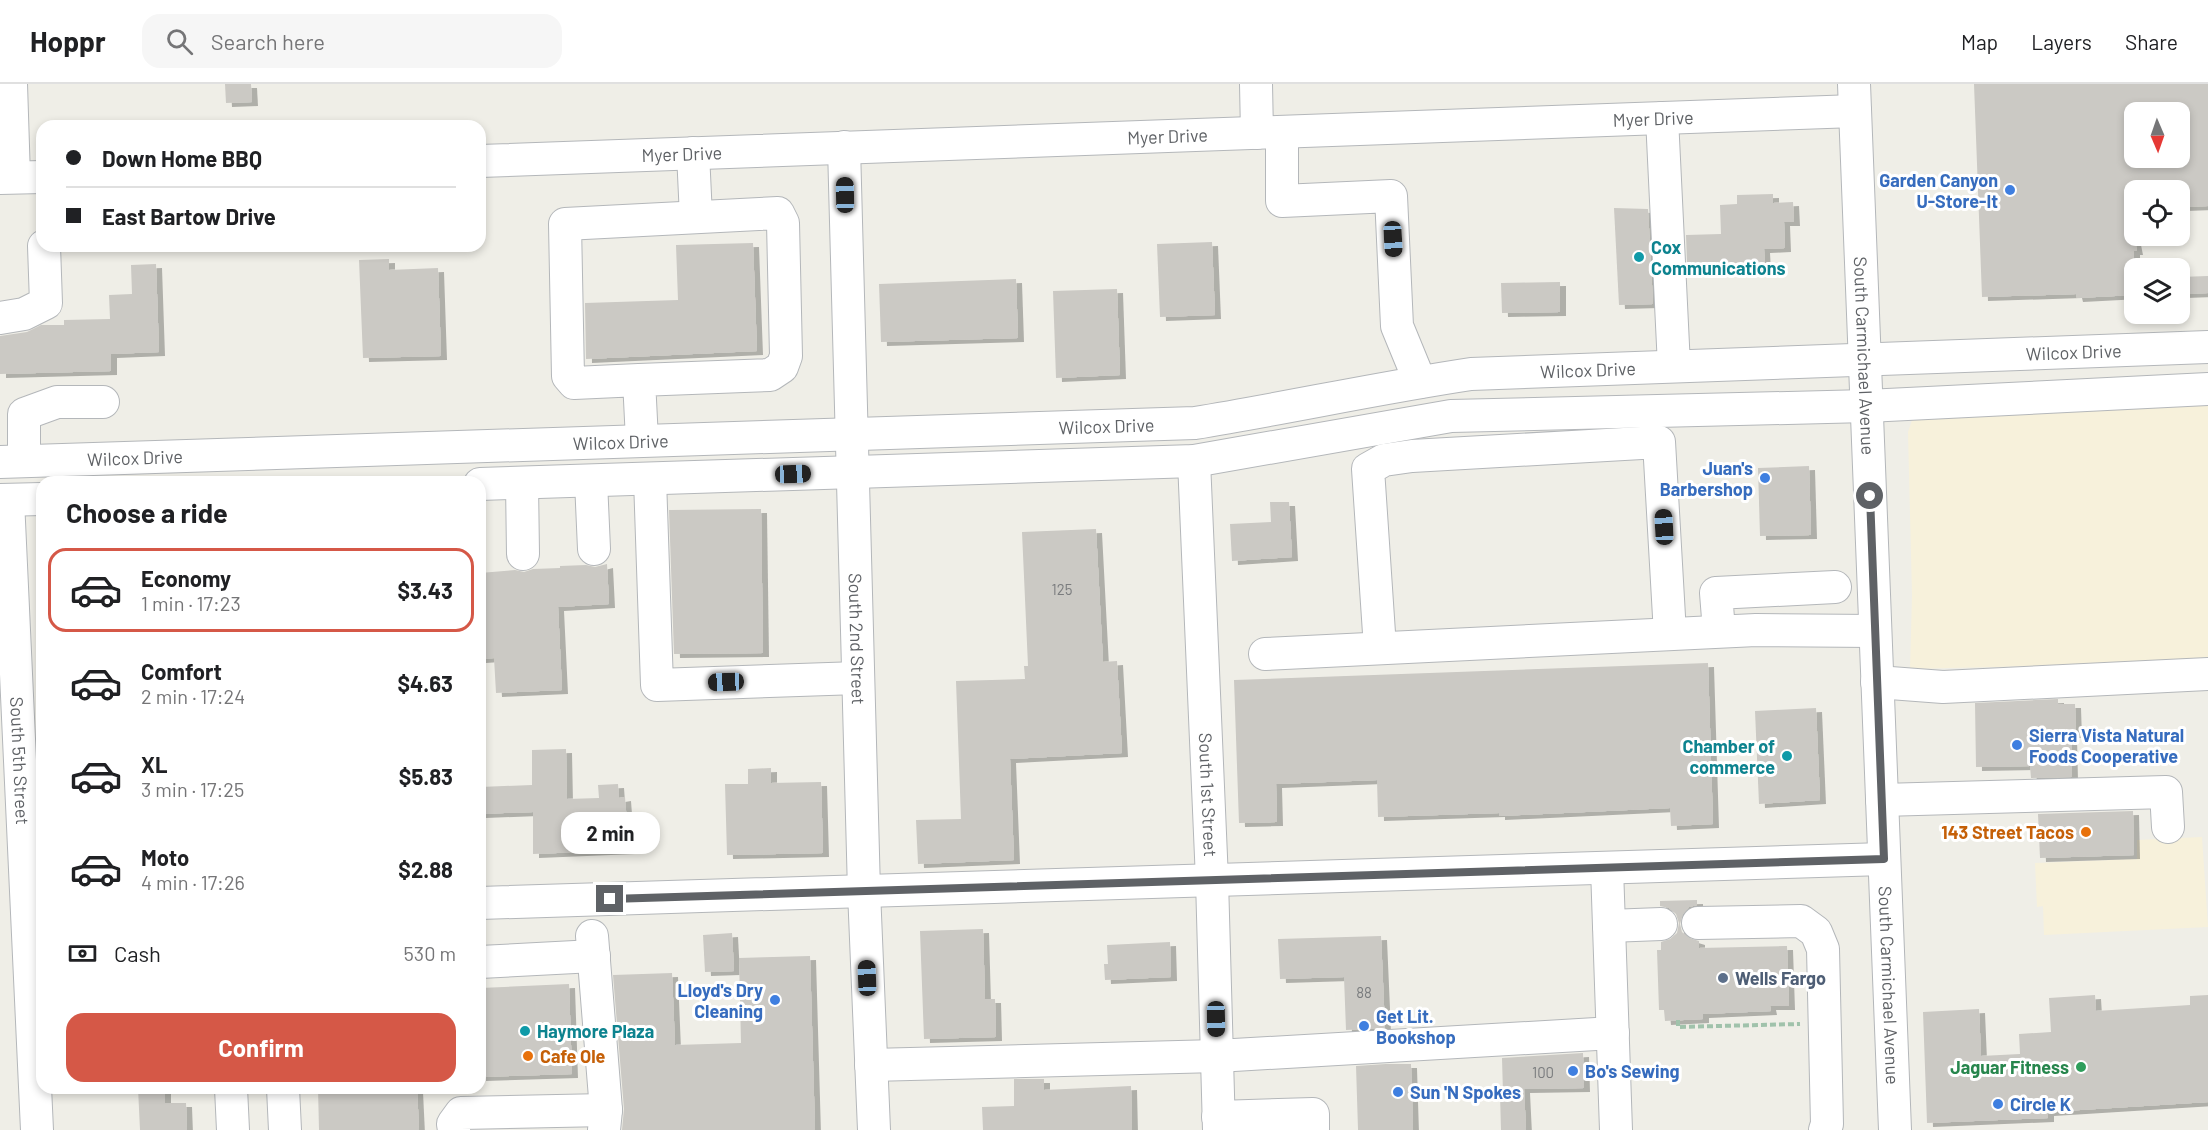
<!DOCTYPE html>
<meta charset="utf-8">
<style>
body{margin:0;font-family:Barlow,sans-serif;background:#f6f6f6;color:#202124;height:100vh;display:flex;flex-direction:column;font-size:22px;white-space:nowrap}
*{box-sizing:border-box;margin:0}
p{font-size:20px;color:#757577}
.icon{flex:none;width:33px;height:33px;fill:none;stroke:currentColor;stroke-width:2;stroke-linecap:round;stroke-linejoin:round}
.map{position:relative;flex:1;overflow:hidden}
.details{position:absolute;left:36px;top:392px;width:450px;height:618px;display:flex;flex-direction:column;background:#fff;border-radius:18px;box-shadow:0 3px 9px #0003}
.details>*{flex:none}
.banner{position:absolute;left:36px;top:36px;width:450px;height:132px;border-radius:18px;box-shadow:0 3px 9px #0003;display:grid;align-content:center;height:132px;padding:0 30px;background:#fff}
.needle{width:39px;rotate:178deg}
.fabs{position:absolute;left:2124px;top:18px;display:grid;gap:12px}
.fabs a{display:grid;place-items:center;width:66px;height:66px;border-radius:12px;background:#fff;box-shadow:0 3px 9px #0003;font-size:30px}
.end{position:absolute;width:27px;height:27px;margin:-14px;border:8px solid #5f6266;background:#fff;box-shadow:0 0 0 3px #fff}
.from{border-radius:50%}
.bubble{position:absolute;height:42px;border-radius:18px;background:#fff;box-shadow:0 3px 9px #0003;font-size:20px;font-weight:700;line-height:42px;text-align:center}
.car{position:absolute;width:18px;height:36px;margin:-18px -9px;border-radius:8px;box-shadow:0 0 4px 2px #0007;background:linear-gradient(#222 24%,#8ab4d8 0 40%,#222 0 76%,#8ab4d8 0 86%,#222 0)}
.banner b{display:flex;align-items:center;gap:21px;height:57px;font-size:22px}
.banner b+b{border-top:2px solid #e0e0e0}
.banner i{width:15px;height:15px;background:#202124}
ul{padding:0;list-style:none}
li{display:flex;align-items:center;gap:18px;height:84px;margin:0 12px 9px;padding:0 18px;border:3px solid transparent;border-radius:18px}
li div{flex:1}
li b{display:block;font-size:22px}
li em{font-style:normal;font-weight:700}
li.active{border-color:#d55847}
li>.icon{width:54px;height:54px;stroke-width:1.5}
h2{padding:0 30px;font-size:27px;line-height:72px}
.pay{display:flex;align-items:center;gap:15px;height:66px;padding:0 30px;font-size:22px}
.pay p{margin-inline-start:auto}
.primary-button{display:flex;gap:12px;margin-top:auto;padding:12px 30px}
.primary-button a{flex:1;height:69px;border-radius:18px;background:#d55847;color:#fff;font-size:24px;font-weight:700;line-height:69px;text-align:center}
header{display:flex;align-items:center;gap:36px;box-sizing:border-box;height:84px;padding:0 30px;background:#fff;border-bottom:2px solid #e0e0e0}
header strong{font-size:28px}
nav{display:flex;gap:33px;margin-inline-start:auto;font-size:21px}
.search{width:420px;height:54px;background:#f6f6f6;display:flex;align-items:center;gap:15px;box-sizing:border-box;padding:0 21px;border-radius:18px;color:#757577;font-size:22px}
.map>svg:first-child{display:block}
.sand{fill:#f7f1db}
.building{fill:#cbc9c4;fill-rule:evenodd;filter:url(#shadow)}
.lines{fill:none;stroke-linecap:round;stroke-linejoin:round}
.minor-casing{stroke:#b4b7ba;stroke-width:34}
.path{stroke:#a0c2ab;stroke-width:4;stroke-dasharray:6 3;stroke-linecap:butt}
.minor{stroke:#fff;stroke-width:32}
.route{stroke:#5f6266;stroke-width:8}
.shop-dot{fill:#3f7fe0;stroke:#fff;stroke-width:2}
.culture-dot{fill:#0f9aa8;stroke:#fff;stroke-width:2}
.food-dot{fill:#e8710a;stroke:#fff;stroke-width:2}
.service-dot{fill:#5c6f8a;stroke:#fff;stroke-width:2}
.leisure-dot{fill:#2e9e5b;stroke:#fff;stroke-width:2}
.labels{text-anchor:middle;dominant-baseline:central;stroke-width:6;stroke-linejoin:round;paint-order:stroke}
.number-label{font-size:15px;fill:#7a7c7e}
.street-label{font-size:18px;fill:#5f6266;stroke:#fff}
.shop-label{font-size:18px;font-weight:bold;fill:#366cbe;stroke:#fff;text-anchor:start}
.culture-label{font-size:18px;font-weight:bold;fill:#0d838f;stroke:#fff;text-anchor:start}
.food-label{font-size:18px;font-weight:bold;fill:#c56008;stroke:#fff;text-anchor:end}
.service-label{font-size:18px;font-weight:bold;fill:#4e5e75;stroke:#fff;text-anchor:start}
.leisure-label{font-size:18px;font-weight:bold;fill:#27864d;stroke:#fff;text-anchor:end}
</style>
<header>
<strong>Hoppr</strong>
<div class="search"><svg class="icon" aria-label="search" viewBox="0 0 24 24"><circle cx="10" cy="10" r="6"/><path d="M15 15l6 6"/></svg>Search here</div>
<nav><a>Map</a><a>Layers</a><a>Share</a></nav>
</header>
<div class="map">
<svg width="2208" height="1046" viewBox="0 0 2208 1046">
<defs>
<filter id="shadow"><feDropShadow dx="6" dy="4" stdDeviation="0" flood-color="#0004"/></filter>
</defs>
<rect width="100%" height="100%" fill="#efeee7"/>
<g class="sand">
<polygon points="2208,319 2208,578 1910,585 1912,511 1908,348 1912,336 1923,331"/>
<polygon points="2202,753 2208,843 2044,851 2043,822 2037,823 2035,779 2137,775 2137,756"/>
</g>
<g class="building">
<polygon points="225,0 251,0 252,18 226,19"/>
<path d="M1974,0h234v122l-28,1v-17h-46v46l3,15h-3v44l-57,3 -1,-4 -94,3zM2131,28h49v46h-47z"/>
<polygon points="1773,110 1773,119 1793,118 1794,138 1784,138 1785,164 1764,165 1765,183 1722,185 1722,178 1687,179 1686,151 1721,150 1720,121 1737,120 1737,111"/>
<polygon points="1614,124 1648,125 1653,220 1619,221"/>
<polygon points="1212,158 1215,231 1160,233 1157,160"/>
<polygon points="753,159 757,267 586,275 585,219 678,216 676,161"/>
<polygon points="389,175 389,186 438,184 441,272 363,274 359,176"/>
<polygon points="156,180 159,268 111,270 111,287 0,290 0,252 27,248 41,241 64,241 64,236 110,235 109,211 132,210 131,181"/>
<polygon points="2208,192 2208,209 2180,210 2180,193"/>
<polygon points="1016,195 1018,254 881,258 879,200"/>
<polygon points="1560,198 1560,228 1502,229 1501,199"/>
<polygon points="1117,205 1120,291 1056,294 1053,207"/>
<polygon points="1809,382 1811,451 1760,452 1758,384"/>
<polygon points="1270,418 1289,418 1292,473 1232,477 1230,440 1271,438"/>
<polygon points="761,425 763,569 674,570 669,426"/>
<polygon points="1096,445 1103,578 1117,577 1122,669 1010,675 1014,776 918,780 916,736 961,735 956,597 1025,595 1024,582 1028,582 1022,448"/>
<polygon points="607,480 609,520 558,523 562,606 496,609 494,574 480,575 480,489 515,486 524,488 533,485 560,484 560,482 586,481 595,483"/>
<polygon points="1708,579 1713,740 1671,742 1670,724 1499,732 1499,729 1378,733 1377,696 1276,700 1277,738 1239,739 1234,596"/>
<polygon points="2058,615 2058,620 2075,620 2076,650 2071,650 2072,693 2031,694 2030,682 1976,683 1975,619"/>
<polygon points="1816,624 1820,716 1759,720 1755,627"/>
<polygon points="566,665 567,715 599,714 598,701 618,700 619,714 625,713 629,766 533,770 533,728 480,730 480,703 532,701 532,666"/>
<polygon points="771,684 771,699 821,698 823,769 727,771 725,700 748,700 748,685"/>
<polygon points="2133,727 2134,771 2040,774 2038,730"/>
<polygon points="1697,816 1697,821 1689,823 1683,830 1680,840 1682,848 1689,854 1699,857 1699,864 1787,862 1789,922 1770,922 1771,927 1703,930 1703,935 1665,937 1664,926 1659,926 1657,866 1661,866 1661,858 1670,855 1677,849 1679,839 1676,830 1669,824 1660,822 1660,817"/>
<polygon points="983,845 985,915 995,915 996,953 924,955 920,847"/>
<polygon points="732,849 734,887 705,888 703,851"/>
<polygon points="1381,852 1385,944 1346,946 1344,893 1280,895 1278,855"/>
<polygon points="1170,858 1171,893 1105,896 1104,880 1108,880 1107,861"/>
<polygon points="810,872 815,1046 622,1046 624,1025 613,891 672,889 675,961 741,959 739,874"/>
<polygon points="569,900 572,990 480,993 480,904"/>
<polygon points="2095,911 2096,927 2190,921 2190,912 2208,911 2208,1018 2048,1028 2048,1034 1927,1039 1923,928 1979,925 1981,972 2020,970 2019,950 2051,948 2049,914"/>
<polygon points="1583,969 1584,1004 1524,1005 1526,1046 1501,1046 1500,1010 1503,1010 1502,974"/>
<polygon points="1386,980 1411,980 1413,1046 1358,1046 1356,982"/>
<polygon points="1014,995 1044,995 1044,1006 1131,1002 1132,1046 983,1046 982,1023 1014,1022"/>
<polygon points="138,1004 165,1004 165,1019 186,1019 187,1046 140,1046"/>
<polygon points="318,1004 417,1004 419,1046 319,1046"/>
</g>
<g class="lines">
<defs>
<g id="minor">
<polyline points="11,0 14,93"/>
<polyline points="1256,0 1257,49"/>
<path id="s1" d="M1854,0l41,1046"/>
<polyline points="1662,34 1674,282"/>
<polyline points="1282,48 1282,117 1391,112 1397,242 1420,298"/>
<path id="s2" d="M844,63l20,744 10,239"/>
<polyline points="693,69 696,133"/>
<path id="s3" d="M480,77l1375,-50"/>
<polyline points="0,94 42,93"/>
<polyline points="0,234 24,230 46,219 44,162"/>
<polyline points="639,296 770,291 782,283 786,272 783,139 778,129 565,140 568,292 574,299 639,296 642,356"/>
<polyline points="24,377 24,330 57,318 103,318"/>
<path id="s4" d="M1194,377l18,419 7,250"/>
<path id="s5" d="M0,378l1195,-39c92,-15 183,-35 276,-49l737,-27"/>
<polyline points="650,395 657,601 858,594"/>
<polyline points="591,397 594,465"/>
<polyline points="522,399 523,470"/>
<polyline points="480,400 1194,377 1451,332 1867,322 2208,305"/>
<polyline points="0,416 42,415"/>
<path id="s6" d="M8,416l29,630"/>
<polyline points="1719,547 1716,509 1835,503"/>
<polyline points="1380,564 1368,385 1384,376 1412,372 1659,358 1670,550"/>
<polyline points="1265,570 1756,546 1875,547"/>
<polyline points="1877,598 1943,603 2208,590"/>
<polyline points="1882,716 2166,708 2168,743"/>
<polyline points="1607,784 1616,1046"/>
<polyline points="480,819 1884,775"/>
<polyline points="1698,839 1801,837 1816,848 1823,865 1827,1040 1825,1046"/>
<polyline points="1609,842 1661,840"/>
<polyline points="592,852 606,1026 604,1046"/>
<polyline points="480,878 594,872"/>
<polyline points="871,981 1217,972 1613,949"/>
<polyline points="231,1004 233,1046"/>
<polyline points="283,1004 285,1046"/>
<polyline points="1218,1033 1313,1030 1313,1046"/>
<polyline points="454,1046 453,1040 461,1029 606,1026"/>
</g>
</defs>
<use href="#minor" class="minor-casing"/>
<polyline class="path" points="1678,936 1678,943 1800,940"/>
<use href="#minor" class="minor"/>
</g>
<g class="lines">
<polyline class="route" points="610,815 1884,775 1870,412"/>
</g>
<g class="shop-dot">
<circle cx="2010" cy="106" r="6"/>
<circle cx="1765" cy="394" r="6"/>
<circle cx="2017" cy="661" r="6"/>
<circle cx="775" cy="916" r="6"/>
<circle cx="1364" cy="942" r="6"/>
<circle cx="1573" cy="987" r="6"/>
<circle cx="1398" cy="1008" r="6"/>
<circle cx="1998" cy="1020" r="6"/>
</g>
<g class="culture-dot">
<circle cx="1639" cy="173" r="6"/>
<circle cx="1787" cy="672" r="6"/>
<circle cx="525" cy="947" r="6"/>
</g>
<g class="food-dot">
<circle cx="2086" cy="748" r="6"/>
<circle cx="528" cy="972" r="6"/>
</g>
<circle class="service-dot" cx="1723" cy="894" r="6"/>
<circle class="leisure-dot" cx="2081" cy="983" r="6"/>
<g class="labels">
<g class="number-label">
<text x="1062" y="505">125</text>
<text x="1364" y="908">88</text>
<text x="1543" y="988">100</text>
</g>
<g class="street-label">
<text stroke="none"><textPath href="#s3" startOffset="1174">Myer Drive</textPath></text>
<text stroke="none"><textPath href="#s3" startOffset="688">Myer Drive</textPath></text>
<text stroke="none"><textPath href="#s3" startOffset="202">Myer Drive</textPath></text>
<text stroke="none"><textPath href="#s5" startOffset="2079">Wilcox Drive</textPath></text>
<text stroke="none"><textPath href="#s1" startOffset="272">South Carmichael Avenue</textPath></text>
<text stroke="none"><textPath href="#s5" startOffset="1593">Wilcox Drive</textPath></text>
<text stroke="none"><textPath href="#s5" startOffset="1107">Wilcox Drive</textPath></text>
<text stroke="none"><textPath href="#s5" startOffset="621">Wilcox Drive</textPath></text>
<text stroke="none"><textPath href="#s5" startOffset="135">Wilcox Drive</textPath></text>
<text stroke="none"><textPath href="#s2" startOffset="492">South 2nd Street</textPath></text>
<text stroke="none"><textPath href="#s6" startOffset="261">South 5th Street</textPath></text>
<text stroke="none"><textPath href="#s4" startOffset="334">South 1st Street</textPath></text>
<text stroke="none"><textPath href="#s1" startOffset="902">South Carmichael Avenue</textPath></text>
</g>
<g class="shop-label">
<text x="1998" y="96" text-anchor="end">Garden Canyon<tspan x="1998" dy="21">U-Store-It</tspan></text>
<text x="1753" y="384" text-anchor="end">Juan's<tspan x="1753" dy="21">Barbershop</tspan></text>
<text x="2029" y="651">Sierra Vista Natural<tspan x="2029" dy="21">Foods Cooperative</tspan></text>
<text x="763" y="906" text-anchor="end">Lloyd's Dry<tspan x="763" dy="21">Cleaning</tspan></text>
<text x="1376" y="932">Get Lit.<tspan x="1376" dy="21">Bookshop</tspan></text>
<text x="1585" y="987">Bo's Sewing</text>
<text x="1410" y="1008">Sun 'N Spokes</text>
<text x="2010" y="1020">Circle K</text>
</g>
<g class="culture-label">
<text x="1651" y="163">Cox<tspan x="1651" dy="21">Communications</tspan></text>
<text x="1775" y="662" text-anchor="end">Chamber of<tspan x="1775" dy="21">commerce</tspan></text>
<text x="537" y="947">Haymore Plaza</text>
</g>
<g class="food-label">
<text x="2074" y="748">143 Street Tacos</text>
<text x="540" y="972" text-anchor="start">Cafe Ole</text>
</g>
<g class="service-label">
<text x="1735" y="894">Wells Fargo</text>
</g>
<g class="leisure-label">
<text x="2069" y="983">Jaguar Fitness</text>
</g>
</g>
</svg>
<div class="fabs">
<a><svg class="needle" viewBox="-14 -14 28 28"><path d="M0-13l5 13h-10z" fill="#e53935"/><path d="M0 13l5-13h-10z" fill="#757577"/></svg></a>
<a><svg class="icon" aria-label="locate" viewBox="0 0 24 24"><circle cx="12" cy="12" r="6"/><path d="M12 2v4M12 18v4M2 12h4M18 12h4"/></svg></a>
<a><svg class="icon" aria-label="layers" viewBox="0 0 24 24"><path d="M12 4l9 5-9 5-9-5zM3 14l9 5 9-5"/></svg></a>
</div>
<i class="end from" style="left:1870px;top:412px"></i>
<i class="end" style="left:610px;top:815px"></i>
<div class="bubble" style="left:561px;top:728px;width:99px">2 min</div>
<i class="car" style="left:845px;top:111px;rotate:359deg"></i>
<i class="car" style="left:1393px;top:155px;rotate:177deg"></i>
<i class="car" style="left:793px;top:390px;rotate:88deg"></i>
<i class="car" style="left:1664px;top:443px;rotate:357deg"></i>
<i class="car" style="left:726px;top:598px;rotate:268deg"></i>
<i class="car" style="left:867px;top:894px;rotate:358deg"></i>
<i class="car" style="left:1216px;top:935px;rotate:179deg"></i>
<div class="banner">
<b><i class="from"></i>Down Home BBQ</b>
<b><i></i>East Bartow Drive</b>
</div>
<section class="details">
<h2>Choose a ride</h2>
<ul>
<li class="active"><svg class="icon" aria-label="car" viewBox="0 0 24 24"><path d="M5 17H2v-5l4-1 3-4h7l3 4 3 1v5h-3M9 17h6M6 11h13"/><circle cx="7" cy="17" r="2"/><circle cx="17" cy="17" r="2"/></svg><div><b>Economy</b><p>1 min · 17:23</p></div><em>$3.43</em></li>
<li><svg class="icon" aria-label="car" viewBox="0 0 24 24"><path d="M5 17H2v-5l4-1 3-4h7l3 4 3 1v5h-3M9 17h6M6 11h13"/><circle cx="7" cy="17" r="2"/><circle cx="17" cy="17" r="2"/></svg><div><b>Comfort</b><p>2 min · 17:24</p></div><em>$4.63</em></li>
<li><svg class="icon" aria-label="car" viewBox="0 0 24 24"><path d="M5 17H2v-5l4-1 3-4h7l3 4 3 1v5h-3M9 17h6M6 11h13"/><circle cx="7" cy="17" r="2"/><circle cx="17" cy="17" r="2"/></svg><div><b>XL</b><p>3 min · 17:25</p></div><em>$5.83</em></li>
<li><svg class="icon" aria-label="car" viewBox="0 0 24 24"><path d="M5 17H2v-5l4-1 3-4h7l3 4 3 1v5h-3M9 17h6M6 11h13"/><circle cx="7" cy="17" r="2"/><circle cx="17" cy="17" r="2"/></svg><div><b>Moto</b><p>4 min · 17:26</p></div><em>$2.88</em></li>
</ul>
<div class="pay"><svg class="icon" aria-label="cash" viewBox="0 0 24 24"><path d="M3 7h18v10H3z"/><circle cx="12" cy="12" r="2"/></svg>Cash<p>530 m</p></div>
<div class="primary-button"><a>Confirm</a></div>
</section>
</div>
